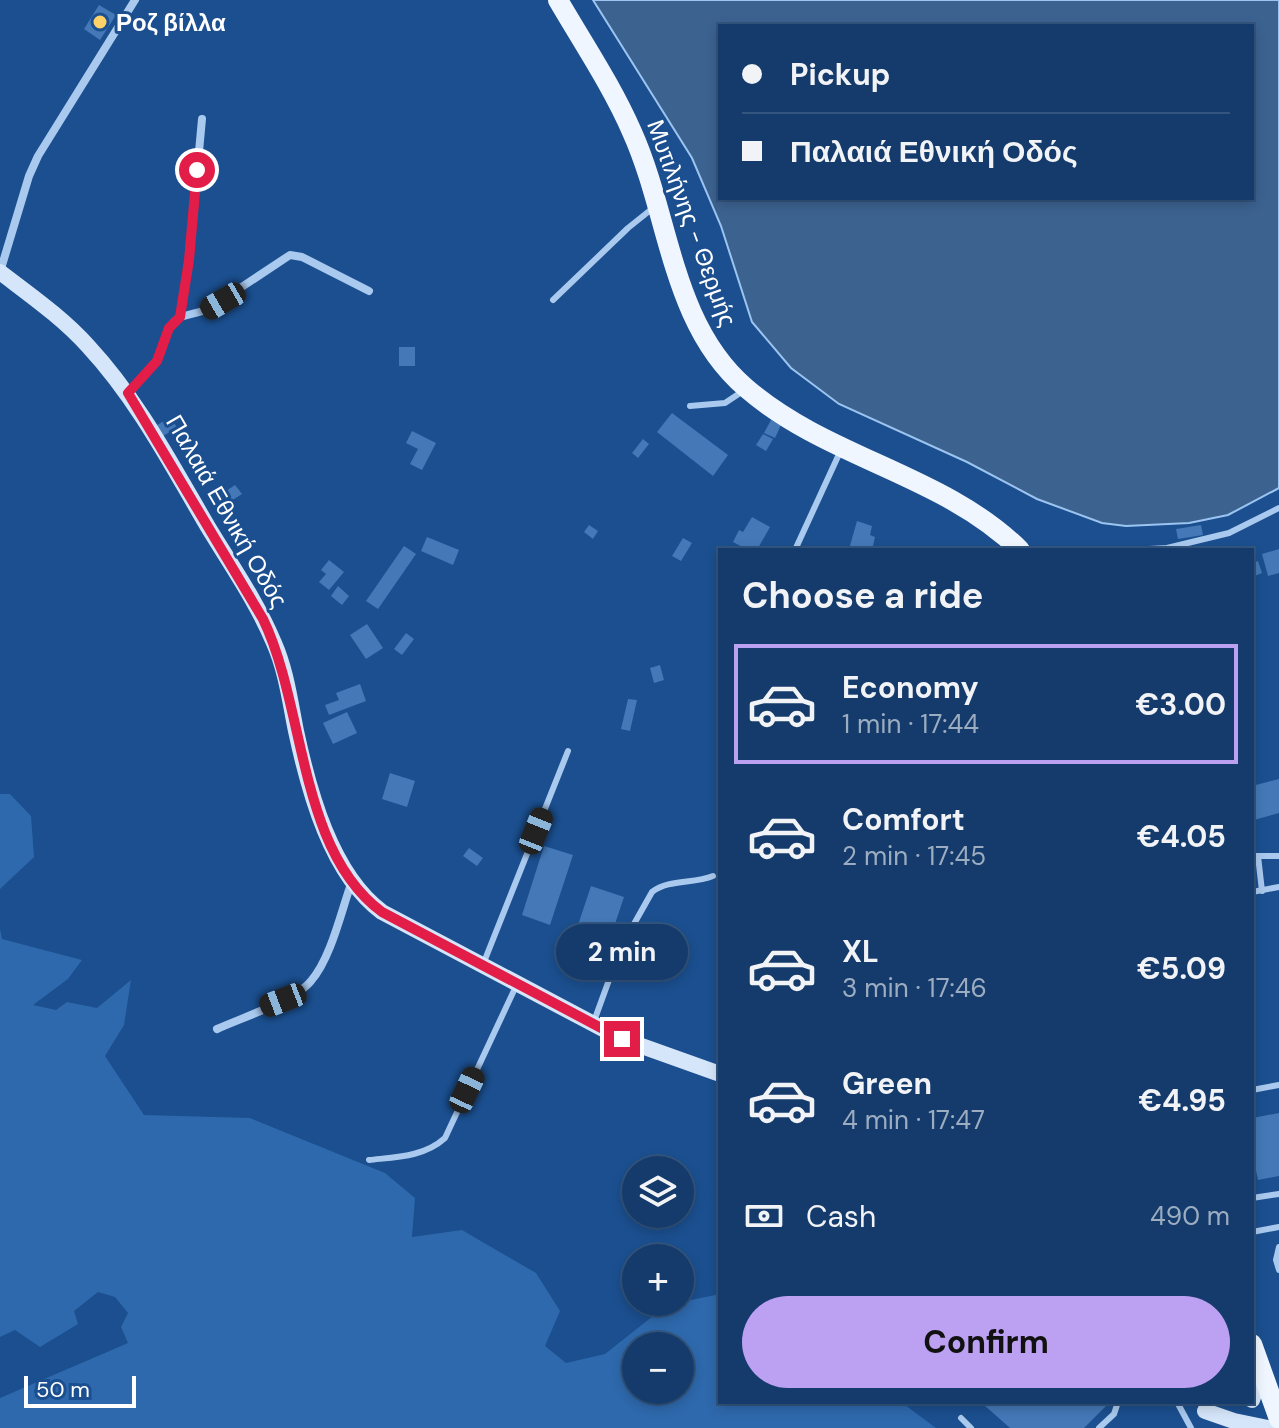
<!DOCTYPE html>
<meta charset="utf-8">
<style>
body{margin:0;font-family:"DM Sans",sans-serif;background:#214673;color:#f1f3f6;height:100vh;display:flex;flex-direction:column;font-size:30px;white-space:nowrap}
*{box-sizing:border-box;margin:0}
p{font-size:26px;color:#9dadc1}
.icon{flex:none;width:44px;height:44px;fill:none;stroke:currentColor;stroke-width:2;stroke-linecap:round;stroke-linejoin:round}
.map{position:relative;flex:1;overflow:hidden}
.panel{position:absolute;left:718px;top:548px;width:536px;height:856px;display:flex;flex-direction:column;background:#143b6b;border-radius:0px;box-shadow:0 4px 12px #0003,0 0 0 2px #33557e}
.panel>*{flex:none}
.guide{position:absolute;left:718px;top:24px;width:536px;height:176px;border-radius:0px;box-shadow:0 4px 12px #0003,0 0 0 2px #33557e;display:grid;align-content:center;height:176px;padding:0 24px;background:#143b6b}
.tools{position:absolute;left:622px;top:1156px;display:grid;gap:16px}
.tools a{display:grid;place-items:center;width:72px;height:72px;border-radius:50%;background:#143b6b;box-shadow:0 4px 12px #0003,0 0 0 2px #33557e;font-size:40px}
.scale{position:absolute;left:24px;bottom:20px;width:112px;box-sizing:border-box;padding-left:8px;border:4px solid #fff;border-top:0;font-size:22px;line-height:28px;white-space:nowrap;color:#fff;-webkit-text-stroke:6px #1b4f8f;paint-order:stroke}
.end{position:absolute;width:36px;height:36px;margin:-18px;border:10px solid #e11d48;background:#fff;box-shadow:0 0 0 4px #fff}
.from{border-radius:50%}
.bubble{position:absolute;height:56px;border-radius:28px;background:#143b6b;box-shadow:0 4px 12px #0003,0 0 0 2px #33557e;font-size:26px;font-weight:700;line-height:56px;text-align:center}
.car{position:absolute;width:24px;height:48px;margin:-24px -12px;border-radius:10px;box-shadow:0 0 6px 2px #0007;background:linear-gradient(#222 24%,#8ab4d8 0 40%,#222 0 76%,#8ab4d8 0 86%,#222 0)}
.guide b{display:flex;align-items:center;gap:28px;height:76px;font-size:30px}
.guide b+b{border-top:2px solid #33557e}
.guide i{width:20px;height:20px;background:#f1f3f6}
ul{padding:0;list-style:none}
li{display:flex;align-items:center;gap:24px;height:120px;margin:0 16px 12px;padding:0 8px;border:4px solid transparent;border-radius:0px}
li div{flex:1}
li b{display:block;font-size:30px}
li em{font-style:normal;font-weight:700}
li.selected{border-color:#bca0f2}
li>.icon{width:72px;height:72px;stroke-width:1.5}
h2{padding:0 24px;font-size:36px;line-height:96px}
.pay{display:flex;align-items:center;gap:20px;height:88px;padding:0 24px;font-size:30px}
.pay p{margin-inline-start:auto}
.action{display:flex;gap:16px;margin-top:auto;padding:16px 24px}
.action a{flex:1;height:92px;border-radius:48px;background:#bca0f2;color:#111;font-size:32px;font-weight:700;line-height:92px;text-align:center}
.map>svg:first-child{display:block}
.green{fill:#2e69ad;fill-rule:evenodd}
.water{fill:#3c6290;stroke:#9cc4f0;stroke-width:2;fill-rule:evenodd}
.building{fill:#4478b7}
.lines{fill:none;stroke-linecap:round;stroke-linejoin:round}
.lane{stroke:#a9c9ee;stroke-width:6}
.street{stroke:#a9c9ee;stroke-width:8}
.secondary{stroke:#d6e6fa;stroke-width:16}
.primary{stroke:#f0f6ff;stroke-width:20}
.route{stroke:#e11d48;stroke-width:10}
.poi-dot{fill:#ffd166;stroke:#1b4f8f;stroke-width:3}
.labels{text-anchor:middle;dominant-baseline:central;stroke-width:6;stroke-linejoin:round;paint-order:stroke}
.poi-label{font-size:24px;font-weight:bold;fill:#fff;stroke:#1b4f8f;text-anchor:start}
.street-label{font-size:24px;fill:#fff;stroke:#1b4f8f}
</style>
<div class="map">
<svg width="1279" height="1428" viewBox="0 0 1279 1428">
<rect width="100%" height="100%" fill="#1b4f8f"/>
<g class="green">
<polygon points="0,794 10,794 31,816 34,857 0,889"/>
<path d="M0,929l2,10 80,21 -14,19 -35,26 23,5 11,-8 30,6 34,-28 -7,45 -19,31 39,59 106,3 135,55 30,25 -3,39 50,-7 74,43 24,38 -15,35 21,17 39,-9 62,-49 53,-11v108h181l35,26h-936v-30l128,-55 -7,-16 7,-14 -13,-16 -17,-5 -24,19 4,13 -38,23 -25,-17 -15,7zM636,1346h44v44h-44z"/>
</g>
<path class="water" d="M593,0h686v488l-51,27 -39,8 -63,3 -24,-3 -65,-24 -70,-37 -128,-58 -48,-36 -39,-46 -31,-96 -29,-68zM720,26h532v172h-532z"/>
<g class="building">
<polygon points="99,5 116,15 100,40 84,29"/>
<rect x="399" y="347" width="16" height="19"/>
<polygon points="672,413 728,455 713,476 657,432"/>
<polygon points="171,417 177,428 163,436 157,425"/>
<polygon points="771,420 781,425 775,438 764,433"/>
<polygon points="412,431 436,443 422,470 410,464 418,449 406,443"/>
<polygon points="763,434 773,439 766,451 756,445"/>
<polygon points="643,439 649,444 638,458 632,453"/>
<polygon points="235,485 242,494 220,508 214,499"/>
<polygon points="752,517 770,527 757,550 748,550 733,542 739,530 743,532"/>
<polygon points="857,521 872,526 870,535 875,537 872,550 849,549"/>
<polygon points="589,525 598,531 593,539 584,532"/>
<polygon points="1201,525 1203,535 1178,539 1176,529"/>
<polygon points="427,537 459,550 453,565 421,551"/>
<polygon points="683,538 692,543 681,561 672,556"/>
<polygon points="404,546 416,554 378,609 366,601"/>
<polygon points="1279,549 1279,573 1268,576 1262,554"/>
<polygon points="329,560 344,572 329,590 319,582 326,574 321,570"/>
<polygon points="1258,561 1262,573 1252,577 1252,563"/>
<polygon points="338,586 349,596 342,605 331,596"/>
<polygon points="367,624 383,648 366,659 350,635"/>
<polygon points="406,633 414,639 402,655 394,649"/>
<polygon points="660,665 664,680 654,683 650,668"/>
<polygon points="360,684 366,701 329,715 325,705 339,700 336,693"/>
<polygon points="628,699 637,700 630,731 621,729"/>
<polygon points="347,712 357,733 333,744 323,723"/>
<polygon points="390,773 415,781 407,807 382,799"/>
<polygon points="1279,779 1279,813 1254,820 1252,786"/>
<polygon points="544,846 573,855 550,925 522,915"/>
<polygon points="469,848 483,858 477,866 463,856"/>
<polygon points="591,886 624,897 609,942 576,931"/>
<polygon points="1279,1113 1279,1176 1258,1180 1252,1152 1252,1118"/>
<polygon points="987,1402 1106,1402 1108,1404 1084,1428 1010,1428 984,1405"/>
</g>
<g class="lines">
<g class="lane">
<polyline points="553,300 628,228 653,208"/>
<polyline points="690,406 725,403 743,391"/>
<polyline points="795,550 840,452"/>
<polyline points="1131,550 1167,548 1229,533 1279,508"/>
<polyline points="1252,856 1279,856"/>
<polyline points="1258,856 1262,891"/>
<polyline points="1252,892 1279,887"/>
<polyline points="484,962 568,751"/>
<path d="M593,1024l28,-77 31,-55c17,-13 41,-8 61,-16"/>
<polyline points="1252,1090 1279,1085"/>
<path d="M369,1160c27,-3 55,-3 76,-22l72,-154"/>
<polyline points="1252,1198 1279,1194"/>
<polyline points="1252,1232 1279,1227"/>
<polyline points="1279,1247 1276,1260 1279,1270"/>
<polyline points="1177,1402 1191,1428"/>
<polyline points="961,1418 971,1428"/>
<polyline points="1099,1428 1114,1414 1118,1402"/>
</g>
<g class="street">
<polyline points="0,272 29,176 38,156 135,0"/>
<polyline points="180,317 189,260 202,119"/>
<polyline points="128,393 157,361 169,328 174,322 180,317 207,310 290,255 302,257 369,291"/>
<path d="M217,1029c24,-11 79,-29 94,-48 20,-23 30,-69 40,-97"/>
</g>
<g class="secondary">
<path d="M0,272c30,23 63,46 88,74 50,54 83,118 120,181 23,38 49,75 66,116 12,27 16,58 22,88 13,61 35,143 86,181l240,127 98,35"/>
<polyline points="1252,1400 1258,1383 1259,1365"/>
<polyline points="1205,1411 1234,1421 1268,1428"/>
</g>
<g class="primary">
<path d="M558,0c25,43 54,86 74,132 38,84 39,192 114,256 82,71 197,86 274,162"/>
<polyline points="1252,1344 1279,1419"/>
</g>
</g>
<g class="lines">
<path class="route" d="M197,170l-8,90 -9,57 -11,11 -12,33 -29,32 135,226c43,89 35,231 119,293l240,127"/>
</g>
<circle class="poi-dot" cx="100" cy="22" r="8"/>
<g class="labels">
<g class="poi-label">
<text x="116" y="22">Ροζ βίλλα</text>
</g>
<g class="street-label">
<text transform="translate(692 223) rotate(70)">Μυτιλήνης - Θερμής</text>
<text transform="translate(227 511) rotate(60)">Παλαιά Εθνική Οδός</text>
</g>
</g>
</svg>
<div class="tools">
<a><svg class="icon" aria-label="layers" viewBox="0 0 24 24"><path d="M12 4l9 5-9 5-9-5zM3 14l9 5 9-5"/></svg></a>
<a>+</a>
<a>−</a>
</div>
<div class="scale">50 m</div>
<i class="end from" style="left:197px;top:170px"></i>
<i class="end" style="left:622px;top:1039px"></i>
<div class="bubble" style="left:556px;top:924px;width:132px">2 min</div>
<i class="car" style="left:223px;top:301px;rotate:240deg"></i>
<i class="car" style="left:536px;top:831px;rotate:22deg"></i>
<i class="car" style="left:283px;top:1000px;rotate:249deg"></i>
<i class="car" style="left:467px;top:1090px;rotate:25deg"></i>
<div class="guide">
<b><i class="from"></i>Pickup</b>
<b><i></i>Παλαιά Εθνική Οδός</b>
</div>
<section class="panel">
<h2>Choose a ride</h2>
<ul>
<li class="selected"><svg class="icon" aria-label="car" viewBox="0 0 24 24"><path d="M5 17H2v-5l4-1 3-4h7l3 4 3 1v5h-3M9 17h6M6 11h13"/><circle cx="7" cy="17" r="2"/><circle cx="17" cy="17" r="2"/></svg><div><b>Economy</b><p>1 min · 17:44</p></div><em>€3.00</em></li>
<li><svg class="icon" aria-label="car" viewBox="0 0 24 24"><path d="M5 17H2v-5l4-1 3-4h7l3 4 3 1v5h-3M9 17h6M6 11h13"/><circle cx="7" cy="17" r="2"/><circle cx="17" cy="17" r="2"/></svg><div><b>Comfort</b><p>2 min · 17:45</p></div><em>€4.05</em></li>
<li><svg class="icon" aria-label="car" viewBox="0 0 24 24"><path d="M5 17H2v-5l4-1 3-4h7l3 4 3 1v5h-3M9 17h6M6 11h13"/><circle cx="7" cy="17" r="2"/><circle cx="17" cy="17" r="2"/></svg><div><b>XL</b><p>3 min · 17:46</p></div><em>€5.09</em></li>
<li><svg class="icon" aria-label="car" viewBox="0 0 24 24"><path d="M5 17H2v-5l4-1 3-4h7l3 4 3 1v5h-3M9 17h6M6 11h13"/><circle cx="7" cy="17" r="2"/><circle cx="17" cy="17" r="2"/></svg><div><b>Green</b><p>4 min · 17:47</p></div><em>€4.95</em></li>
</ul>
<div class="pay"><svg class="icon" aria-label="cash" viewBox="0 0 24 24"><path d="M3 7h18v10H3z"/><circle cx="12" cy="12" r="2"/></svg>Cash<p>490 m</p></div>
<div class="action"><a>Confirm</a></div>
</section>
</div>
